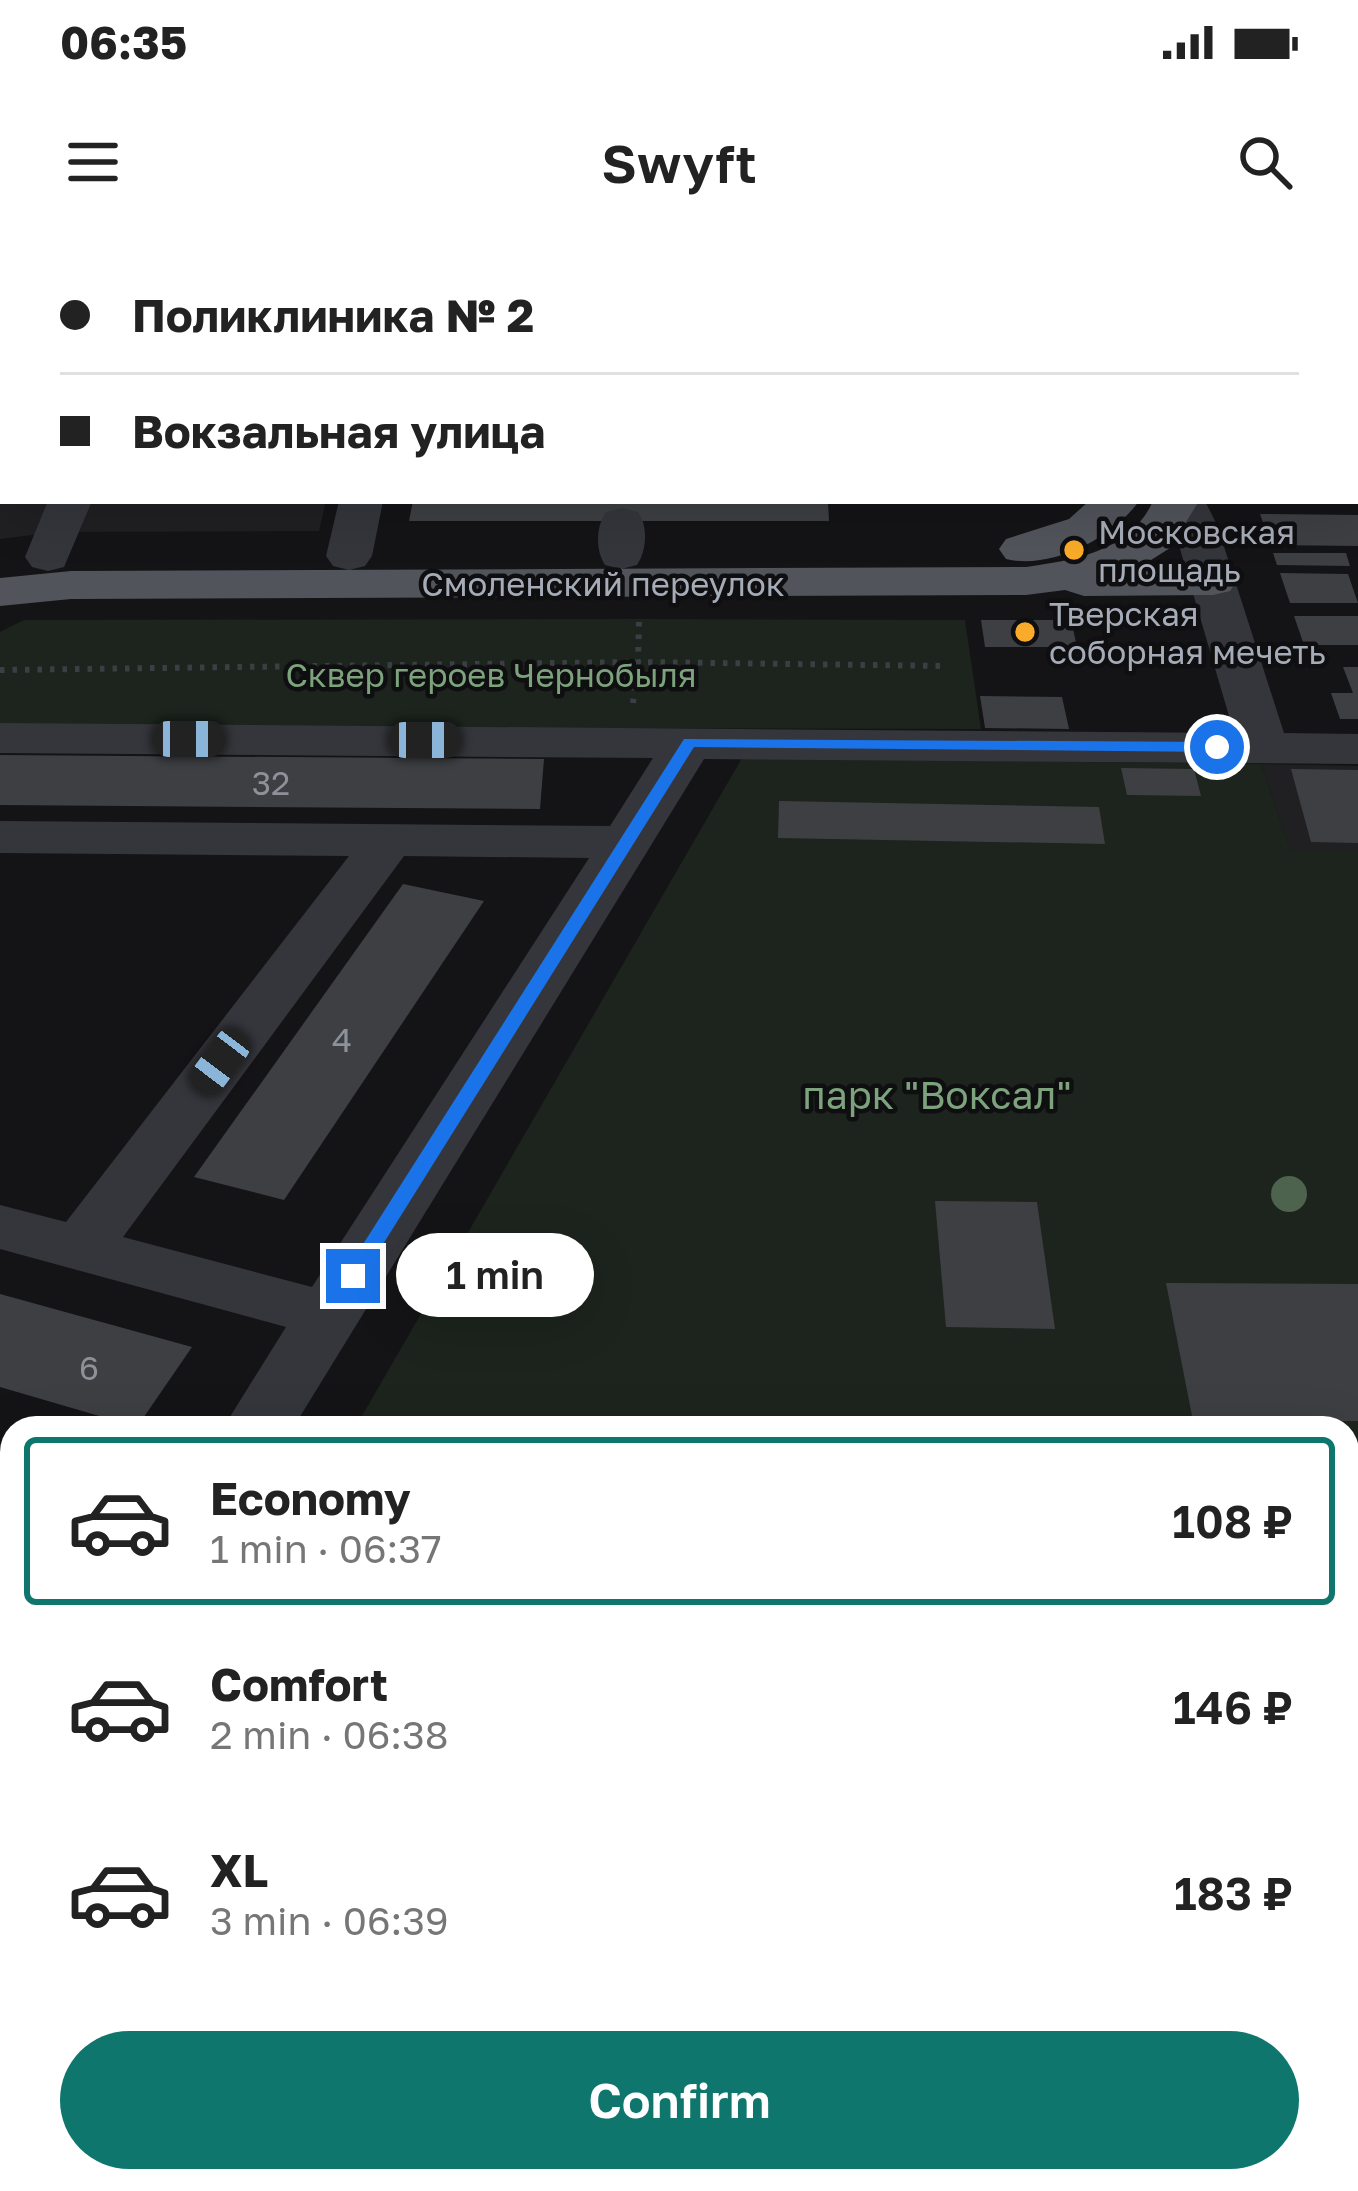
<!DOCTYPE html>
<meta charset="utf-8">
<style>
body{margin:0;font-family:"Golos Text",sans-serif;background:#f2f2f2;color:#222;height:100vh;display:flex;flex-direction:column;font-size:45px;white-space:nowrap}
*{box-sizing:border-box;margin:0}
p{font-size:39px;color:#767676}
.icon{flex:none;width:66px;height:66px;fill:none;stroke:currentColor;stroke-width:2;stroke-linecap:round;stroke-linejoin:round}
.map{position:relative;flex:1;overflow:hidden}
.sheet{position:absolute;left:0px;top:1176px;width:1359px;height:777px;display:flex;flex-direction:column;background:#fff;border-radius:36px 36px 0 0;box-shadow:0 12px 48px #0002}
.sheet>*{flex:none}
.top-card{position:absolute;left:0px;top:0px;width:1359px;height:264px;box-shadow:0 12px 48px #0002;display:grid;align-content:center;height:264px;padding:0 60px;background:#fff}
.end{position:absolute;width:54px;height:54px;margin:-27px;border:15px solid #1a73e8;background:#fff;box-shadow:0 0 0 6px #fff}
.from{border-radius:50%}
.bubble{position:absolute;height:84px;border-radius:42px;background:#fff;box-shadow:0 12px 48px #0002;font-size:39px;font-weight:600;line-height:84px;text-align:center}
.car{position:absolute;width:36px;height:72px;margin:-36px -18px;border-radius:15px;box-shadow:0 0 9px 3px #0007;background:linear-gradient(#222 24%,#8ab4d8 0 40%,#222 0 76%,#8ab4d8 0 86%,#222 0)}
.top-card b{display:flex;align-items:center;gap:42px;height:114px;font-size:45px}
.top-card b+b{border-top:3px solid #e0e0e0}
.top-card i{width:30px;height:30px;background:#222}
ul{padding:21px 0 0;list-style:none}
li{display:flex;align-items:center;gap:36px;height:168px;margin:0 24px 18px;padding:0 36px;border:6px solid transparent;border-radius:12px}
li div{flex:1}
li b{display:block;font-size:45px}
li em{font-style:normal;font-weight:600}
li.selected{border-color:#0f766e}
li>.icon{width:108px;height:108px;stroke-width:1.5}
.button{display:flex;gap:24px;margin-top:auto;padding:24px 60px}
.button a{flex:1;height:138px;border-radius:72px;background:#0f766e;color:#fff;font-size:48px;font-weight:600;line-height:138px;text-align:center}
.status{display:flex;justify-content:space-between;align-items:center;height:84px;padding:0 60px;background:#fff;direction:ltr}
.status svg{height:33px;fill:currentColor}
header{display:flex;justify-content:space-between;align-items:center;height:156px;padding:0 60px;background:#fff;font-size:54px;font-weight:600}
.map>svg:first-child{display:block}
.built{fill:#202023}
.green{fill:#1c241d}
.building{fill:#3e3f43}
.lines{fill:none;stroke-linecap:round;stroke-linejoin:round}
.path{stroke:#3b3e43;stroke-width:6;stroke-dasharray:4.5 8;stroke-linecap:butt}
.minor{fill:#35363c;fill-rule:evenodd}
.major{fill:#51545b;fill-rule:evenodd}
.tree{fill:#4d634e}
.route{fill:#1a73e8}
.poi-dot{fill:#f9ab29;stroke:#0f0f11;stroke-width:4.5}
.labels{text-anchor:middle;dominant-baseline:central;stroke-width:9;stroke-linejoin:round;paint-order:stroke}
.far-poi-label{font-size:33px;fill:#a6acb7;stroke:#0f0f11;text-anchor:start}
.far-street-label{font-size:33px;fill:#a6acb7;stroke:#0f0f11}
.far-park-label{font-size:33px;fill:#7ca37c;stroke:#0f0f11}
.number-label{font-size:33px;fill:#8c919a}
.park-label{font-size:39px;fill:#7ca37c;stroke:#0f0f11}
</style>
<div class="status"><b>06:35</b><svg viewBox="0 0 49 12"><path d="M0 12V9h3v3zM5 12V6h3v6zM10 12V3h3v9zM15 12V0h3v12zM26 1h20v11H26zM47 4h2v5h-2z"/></svg></div>
<header><svg class="icon" aria-label="menu" viewBox="0 0 24 24"><path d="M4 6h16M4 12h16M4 18h16"/></svg>Swyft<svg class="icon" aria-label="search" viewBox="0 0 24 24"><circle cx="10" cy="10" r="6"/><path d="M15 15l6 6"/></svg></header>
<div class="map">
<svg width="1358" height="1951" viewBox="0 0 1358 1951">
<rect width="100%" height="100%" fill="#141416"/>
<g class="built">
<polygon points="392,0 3,3 3,261 326,261 319,291 56,292 0,299 0,2"/>
<polygon points="1261,524 1358,526 1358,611 1291,611"/>
<polygon points="1,1720 12,1723 12,1941 694,1941 726,1951 0,1951"/>
</g>
<g class="green">
<polygon points="640,379 965,380 981,489 0,487 0,392 24,380"/>
<polygon points="742,518 1261,524 1291,611 1358,611 1358,1430 1347,1430 1347,1188 355,1188"/>
</g>
<g class="building">
<polygon points="413,261 828,261 829,281 409,281"/>
<polygon points="1260,274 1358,275 1358,306 1271,305"/>
<polygon points="1273,313 1346,313 1350,326 1277,325"/>
<polygon points="1280,333 1348,334 1358,363 1290,363"/>
<polygon points="1294,376 1358,376 1358,405 1304,405"/>
<polygon points="981,380 1071,380 1077,407 985,407"/>
<polygon points="1343,427 1358,427 1358,479 1340,479 1331,453 1353,453"/>
<polygon points="980,456 1062,457 1069,489 985,488"/>
<polygon points="0,515 544,519 540,569 0,565"/>
<polygon points="1121,528 1194,529 1201,556 1127,555"/>
<polygon points="1291,529 1358,530 1358,603 1311,602"/>
<polygon points="779,561 1099,567 1105,604 778,598"/>
<polygon points="403,644 484,661 284,960 194,937"/>
<polygon points="935,961 1037,962 1055,1089 946,1087"/>
<polygon points="1166,1043 1358,1044 1358,1181 1193,1181"/>
<polygon points="0,1054 192,1107 137,1187 0,1147"/>
<polygon points="0,1288 12,1291 12,1395 0,1413"/>
<polygon points="1347,1473 1358,1474 1358,1583 1347,1582"/>
</g>
<g class="lines">
<g class="path">
<polyline points="639,382 638,422 946,426"/>
<polyline points="0,430 638,422 633,463"/>
</g>
<g class="minor">
<rect x="396" y="0" width="36" height="3"/>
<rect x="696" y="0" width="36" height="3"/>
<polygon points="1222,0 1258,0 1260,3 1224,3"/>
<rect x="0" y="199" width="3" height="26"/>
<polygon points="48,261 92,261 64,327 48,331 32,327 25,317"/>
<polygon points="339,261 383,261 372,316 365,326 349,330 333,326 326,316"/>
<path d="M1161,261h44l12,24 67,208 74,1v30l-654,-5 -411,669h-70l63,-101 -286,-78v-44l66,17 283,-366 -349,-3v-32l610,5 43,-68 -653,-5v-30l1234,10 -61,-208zM404,616l185,2 -277,429 -189,-50z"/>
<path d="M622,268l16,4c10,14 9,38 -1,53l-16,4 -16,-4c-10,-15 -9,-39 1,-53z"/>
<polygon points="12,1541 12,1626 0,1630 0,1546"/>
</g>
<g class="major">
<rect x="1079" y="0" width="38" height="3"/>
<path d="M1089,261h50c-26,37 -88,69 -133,58l-7,-10 7,-10 63,-20z"/>
<path d="M1153,261h46l-29,47 -30,19 90,4 7,10 -7,10 -17,4 -129,1 -19,-6 -39,5 -955,4 -71,7v-28l71,-7 955,-4c49,-7 105,-16 127,-66z"/>
</g>
</g>
<circle class="tree" cx="1289" cy="954" r="18"/>
<polygon class="route" points="684,499 1217,502 1225,507 1217,512 694,507 360,1041 346,1041 346,1031"/>
<g class="poi-dot">
<circle cx="1074" cy="310" r="12"/>
<circle cx="1025" cy="392" r="12"/>
</g>
<g class="labels">
<g class="far-poi-label">
<text x="1098" y="291">Московская<tspan x="1098" dy="38">площадь</tspan></text>
<text x="1049" y="373">Тверская<tspan x="1049" dy="38">соборная мечеть</tspan></text>
</g>
<g class="far-street-label">
<text x="603" y="343">Смоленский переулок</text>
</g>
<g class="far-park-label">
<text x="491" y="434">Сквер героев Чернобыля</text>
</g>
<g class="number-label">
<text x="271" y="542">32</text>
<text x="342" y="799">4</text>
<text x="89" y="1127">6</text>
</g>
<g class="park-label">
<text x="937" y="854">парк "Воксал"</text>
</g>
</g>
</svg>
<i class="end from" style="left:1217px;top:507px"></i>
<i class="end" style="left:353px;top:1036px"></i>
<div class="bubble" style="left:396px;top:993px;width:198px">1 min</div>
<i class="car" style="left:189px;top:499px;rotate:90deg"></i>
<i class="car" style="left:425px;top:500px;rotate:90deg"></i>
<i class="car" style="left:220px;top:822px;rotate:217deg"></i>
<div class="top-card">
<b><i class="from"></i>Поликлиника № 2</b>
<b><i></i>Вокзальная улица</b>
</div>
<section class="sheet">
<ul>
<li class="selected"><svg class="icon" aria-label="car" viewBox="0 0 24 24"><path d="M5 17H2v-5l4-1 3-4h7l3 4 3 1v5h-3M9 17h6M6 11h13"/><circle cx="7" cy="17" r="2"/><circle cx="17" cy="17" r="2"/></svg><div><b>Economy</b><p>1 min · 06:37</p></div><em>108 ₽</em></li>
<li><svg class="icon" aria-label="car" viewBox="0 0 24 24"><path d="M5 17H2v-5l4-1 3-4h7l3 4 3 1v5h-3M9 17h6M6 11h13"/><circle cx="7" cy="17" r="2"/><circle cx="17" cy="17" r="2"/></svg><div><b>Comfort</b><p>2 min · 06:38</p></div><em>146 ₽</em></li>
<li><svg class="icon" aria-label="car" viewBox="0 0 24 24"><path d="M5 17H2v-5l4-1 3-4h7l3 4 3 1v5h-3M9 17h6M6 11h13"/><circle cx="7" cy="17" r="2"/><circle cx="17" cy="17" r="2"/></svg><div><b>XL</b><p>3 min · 06:39</p></div><em>183 ₽</em></li>
</ul>
<div class="button"><a>Confirm</a></div>
</section>
</div>
